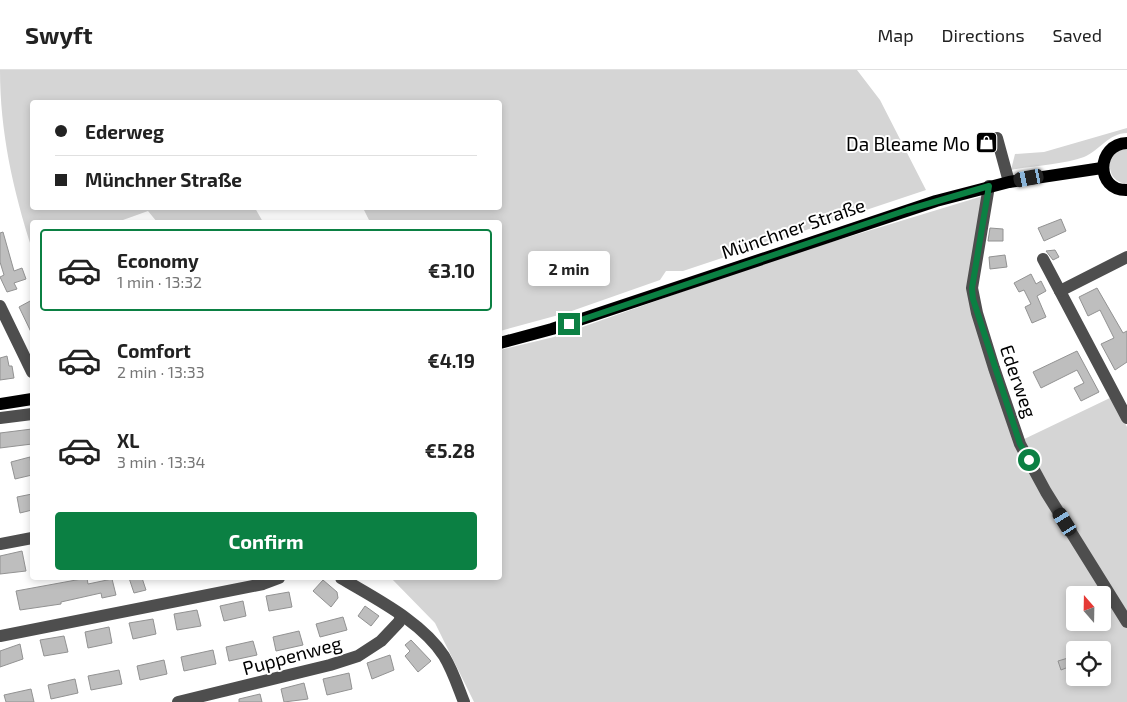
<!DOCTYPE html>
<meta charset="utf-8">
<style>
body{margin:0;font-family:"Exo 2",sans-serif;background:#f2f2f2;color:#222;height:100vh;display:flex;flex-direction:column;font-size:19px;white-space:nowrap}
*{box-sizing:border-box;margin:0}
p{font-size:16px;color:#767676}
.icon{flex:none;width:28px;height:28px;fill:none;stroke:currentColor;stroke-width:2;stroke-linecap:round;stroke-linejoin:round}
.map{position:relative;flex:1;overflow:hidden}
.panel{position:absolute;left:30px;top:150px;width:472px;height:360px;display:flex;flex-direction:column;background:#fff;border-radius:5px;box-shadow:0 2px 8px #0003}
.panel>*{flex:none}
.top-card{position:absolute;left:30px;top:30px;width:472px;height:110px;border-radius:5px;box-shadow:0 2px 8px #0003;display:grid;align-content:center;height:110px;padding:0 25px;background:#fff}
.needle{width:32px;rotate:340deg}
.buttons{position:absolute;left:1066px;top:516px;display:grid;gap:10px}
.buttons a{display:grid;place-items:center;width:45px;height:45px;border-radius:5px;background:#fff;box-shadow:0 2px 8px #0003;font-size:25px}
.end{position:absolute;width:22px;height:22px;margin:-11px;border:6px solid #0b8043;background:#fff;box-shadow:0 0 0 2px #fff}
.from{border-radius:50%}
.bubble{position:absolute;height:35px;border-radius:5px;background:#fff;box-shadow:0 2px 8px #0003;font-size:16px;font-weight:700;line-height:35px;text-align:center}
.car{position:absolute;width:15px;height:30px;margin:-15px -8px;border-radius:6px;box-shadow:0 0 4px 1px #0007;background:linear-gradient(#222 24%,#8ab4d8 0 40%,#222 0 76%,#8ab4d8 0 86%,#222 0)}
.top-card b{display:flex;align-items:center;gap:18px;height:48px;font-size:19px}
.top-card b+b{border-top:1px solid #e0e0e0}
.top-card i{width:12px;height:12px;background:#222}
ul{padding:9px 0 0;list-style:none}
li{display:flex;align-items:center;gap:15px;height:82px;margin:0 10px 8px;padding:0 15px;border:2px solid transparent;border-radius:5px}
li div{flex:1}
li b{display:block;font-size:19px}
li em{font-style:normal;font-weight:700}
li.active{border-color:#0b8043}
li>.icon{width:45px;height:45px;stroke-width:1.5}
.cta{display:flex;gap:10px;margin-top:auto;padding:10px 25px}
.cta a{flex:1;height:58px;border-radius:5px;background:#0b8043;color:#fff;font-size:20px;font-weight:700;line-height:58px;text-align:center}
header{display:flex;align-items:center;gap:30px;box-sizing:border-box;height:70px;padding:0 25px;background:#fff;border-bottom:1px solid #e0e0e0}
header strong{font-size:24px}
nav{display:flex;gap:28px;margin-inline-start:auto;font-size:18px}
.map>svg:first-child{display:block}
.green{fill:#d5d5d5;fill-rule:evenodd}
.building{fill:#bebebe;stroke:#929292}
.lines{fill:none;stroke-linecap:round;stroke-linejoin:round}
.minor{stroke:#4e4e4e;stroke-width:12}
.major{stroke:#000;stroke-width:12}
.route{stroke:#0b8043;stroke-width:6}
.labels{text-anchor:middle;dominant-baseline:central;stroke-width:4;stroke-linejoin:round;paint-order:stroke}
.poi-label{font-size:19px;fill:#000;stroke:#fff;text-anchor:end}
.street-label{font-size:19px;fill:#000;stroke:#fff}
</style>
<header>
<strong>Swyft</strong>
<nav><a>Map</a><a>Directions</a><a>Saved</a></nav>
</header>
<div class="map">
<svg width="1127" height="632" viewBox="0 0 1127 632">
<rect width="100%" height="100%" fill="#fff"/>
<g class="green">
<path d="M0,0h857l23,30 46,90 -243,81h-17l-6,9 -94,33 -66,18v-109h-130l-7,-14h137v-106h-468v106h223l8,14h-106l-9,-11 -25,9 1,2h-92v27c-19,-59 -32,-117 -32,-179z"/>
<path d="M1127,58v5c-18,0 -28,18 -43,24 -19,7 -52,9 -73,13l4,-16 29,-2z"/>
<path d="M1127,78v37c-15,-5 -17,-10 -18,-26l11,-10z"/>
<path d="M986,125l-16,91 48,156 94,-45 15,30v275h-653l-39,-79 -44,-45h109v-228l54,-13 212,-75zM1075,525h27v27h-27zM1075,580h27v28h-27z"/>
</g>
<g class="building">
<polygon points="989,66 990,74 982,76 980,69"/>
<polygon points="1061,149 1066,161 1044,171 1038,158"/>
<polygon points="990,158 1003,159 1003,171 988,171"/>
<polygon points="3,162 14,201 22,198 26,209 14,213 17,219 7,222 0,207 4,205 0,192 0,163"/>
<polygon points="1055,180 1059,187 1053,190 1046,181"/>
<polygon points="1005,185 1007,197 990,199 989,187"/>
<polygon points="1031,204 1036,214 1041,211 1046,221 1037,226 1046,247 1032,253 1025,237 1031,234 1024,220 1019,222 1014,213"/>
<polygon points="1097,218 1123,263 1127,261 1127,292 1115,300 1101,274 1114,268 1100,240 1088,246 1079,227"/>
<polygon points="32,230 32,264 19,237"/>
<polygon points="1077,281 1099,322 1081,331 1074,318 1084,313 1077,300 1041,318 1033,302"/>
<polygon points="7,286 9,296 12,296 14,308 0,310 0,288"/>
<polygon points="32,359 32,374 0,378 0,363"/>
<polygon points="30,387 32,405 15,409 11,392"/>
<polygon points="32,424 32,440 20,443 17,427"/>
<polygon points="22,481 26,501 0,504 0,486"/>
<polygon points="87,508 88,514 112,509 116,525 102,528 101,523 61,532 61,534 20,540 16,521"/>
<polygon points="129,508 142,508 146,520 134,523"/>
<polygon points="323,510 337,522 338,528 331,537 313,521"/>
<polygon points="289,522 292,537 269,541 266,526"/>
<polygon points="243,531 246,546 224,551 220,536"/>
<polygon points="365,536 379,546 371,556 358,546"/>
<polygon points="197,540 201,556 177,560 174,544"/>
<polygon points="343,547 347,560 320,567 316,554"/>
<polygon points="153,549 156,564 133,569 129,553"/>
<polygon points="109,557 112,573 88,578 85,562"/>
<polygon points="299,561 303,575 276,581 273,567"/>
<polygon points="64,566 68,582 44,586 40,570"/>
<polygon points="411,570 431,591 418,602 405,586 410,581 405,575"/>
<polygon points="253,571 257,585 229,591 226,577"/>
<polygon points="20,574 23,589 0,597 0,581"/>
<polygon points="213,580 216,594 184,601 181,587"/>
<polygon points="390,585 394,600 372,609 367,593"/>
<polygon points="1068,588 1071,596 1061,600 1058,591"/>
<polygon points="164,590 167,604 140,610 137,596"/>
<polygon points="119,600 122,614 91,620 88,606"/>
<polygon points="349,603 352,619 327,625 323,609"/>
<polygon points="75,609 78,623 51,629 48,615"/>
<polygon points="304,613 308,629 284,632 281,619"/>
<polygon points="31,619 34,632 6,632 4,625"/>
<polygon points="260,624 262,632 239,632 239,629"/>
</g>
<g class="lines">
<g class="minor">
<polyline points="997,68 1009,112"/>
<polyline points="989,116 972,218 977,243 994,298 1020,374 1046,422 1127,552"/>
<polyline points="1043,189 1127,348"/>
<polyline points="1060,221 1127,187"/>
<polyline points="0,236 32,302"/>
<polyline points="0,348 32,344"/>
<polyline points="0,474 32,468"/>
<path d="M341,508c35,21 80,43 103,78 9,15 14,31 20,46"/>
<polyline points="0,566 263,514 279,508"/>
<polyline points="178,632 330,595 358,586 381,571 399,552 401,546"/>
</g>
<g class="major">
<path d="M1127,73c-31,1 -32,48 0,47"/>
<polyline points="500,273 552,259 936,131 1009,112 1102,98"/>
<polyline points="0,334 32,329"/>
</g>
</g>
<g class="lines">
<polyline class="route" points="569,254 907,140 989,116 972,218 973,229 1020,374 1029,390"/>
</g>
<defs>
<symbol id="shop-square" viewBox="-11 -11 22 22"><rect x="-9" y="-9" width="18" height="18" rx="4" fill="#000" stroke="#fff"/><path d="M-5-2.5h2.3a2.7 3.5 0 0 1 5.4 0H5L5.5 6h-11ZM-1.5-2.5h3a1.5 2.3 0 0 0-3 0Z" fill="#fff"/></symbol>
</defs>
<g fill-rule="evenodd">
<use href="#shop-square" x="974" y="60" width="25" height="25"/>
</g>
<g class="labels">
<g class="poi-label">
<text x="970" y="73">Da Bleame Mo</text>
</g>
<g class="street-label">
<text transform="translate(793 158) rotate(-19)">Münchner Straße</text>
<text transform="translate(1019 311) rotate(71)">Ederweg</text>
<text transform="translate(292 585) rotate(-15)">Puppenweg</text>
</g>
</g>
</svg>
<div class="buttons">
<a><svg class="needle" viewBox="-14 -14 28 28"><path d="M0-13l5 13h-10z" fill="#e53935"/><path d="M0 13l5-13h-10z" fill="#767676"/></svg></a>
<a><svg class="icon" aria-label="locate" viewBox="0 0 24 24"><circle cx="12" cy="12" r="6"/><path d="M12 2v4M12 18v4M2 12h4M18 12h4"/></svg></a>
</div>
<i class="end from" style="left:1029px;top:390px"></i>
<i class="end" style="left:569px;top:254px"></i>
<div class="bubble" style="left:528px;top:181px;width:82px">2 min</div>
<i class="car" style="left:1029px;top:108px;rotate:259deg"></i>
<i class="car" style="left:1065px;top:452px;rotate:328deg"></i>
<div class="top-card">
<b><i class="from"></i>Ederweg</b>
<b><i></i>Münchner Straße</b>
</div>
<section class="panel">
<ul>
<li class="active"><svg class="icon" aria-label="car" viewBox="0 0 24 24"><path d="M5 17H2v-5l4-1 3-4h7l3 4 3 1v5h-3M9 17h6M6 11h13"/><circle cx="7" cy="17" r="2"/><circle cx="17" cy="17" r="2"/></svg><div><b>Economy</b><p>1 min · 13:32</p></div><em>€3.10</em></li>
<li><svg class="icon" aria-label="car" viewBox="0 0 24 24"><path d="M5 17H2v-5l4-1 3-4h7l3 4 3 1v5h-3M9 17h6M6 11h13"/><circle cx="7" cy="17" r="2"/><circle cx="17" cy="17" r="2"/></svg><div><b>Comfort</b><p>2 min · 13:33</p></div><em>€4.19</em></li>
<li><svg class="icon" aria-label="car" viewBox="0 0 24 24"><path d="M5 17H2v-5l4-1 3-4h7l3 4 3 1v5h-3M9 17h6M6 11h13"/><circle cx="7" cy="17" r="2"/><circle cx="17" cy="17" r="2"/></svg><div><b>XL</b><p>3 min · 13:34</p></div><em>€5.28</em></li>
</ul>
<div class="cta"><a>Confirm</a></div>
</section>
</div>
